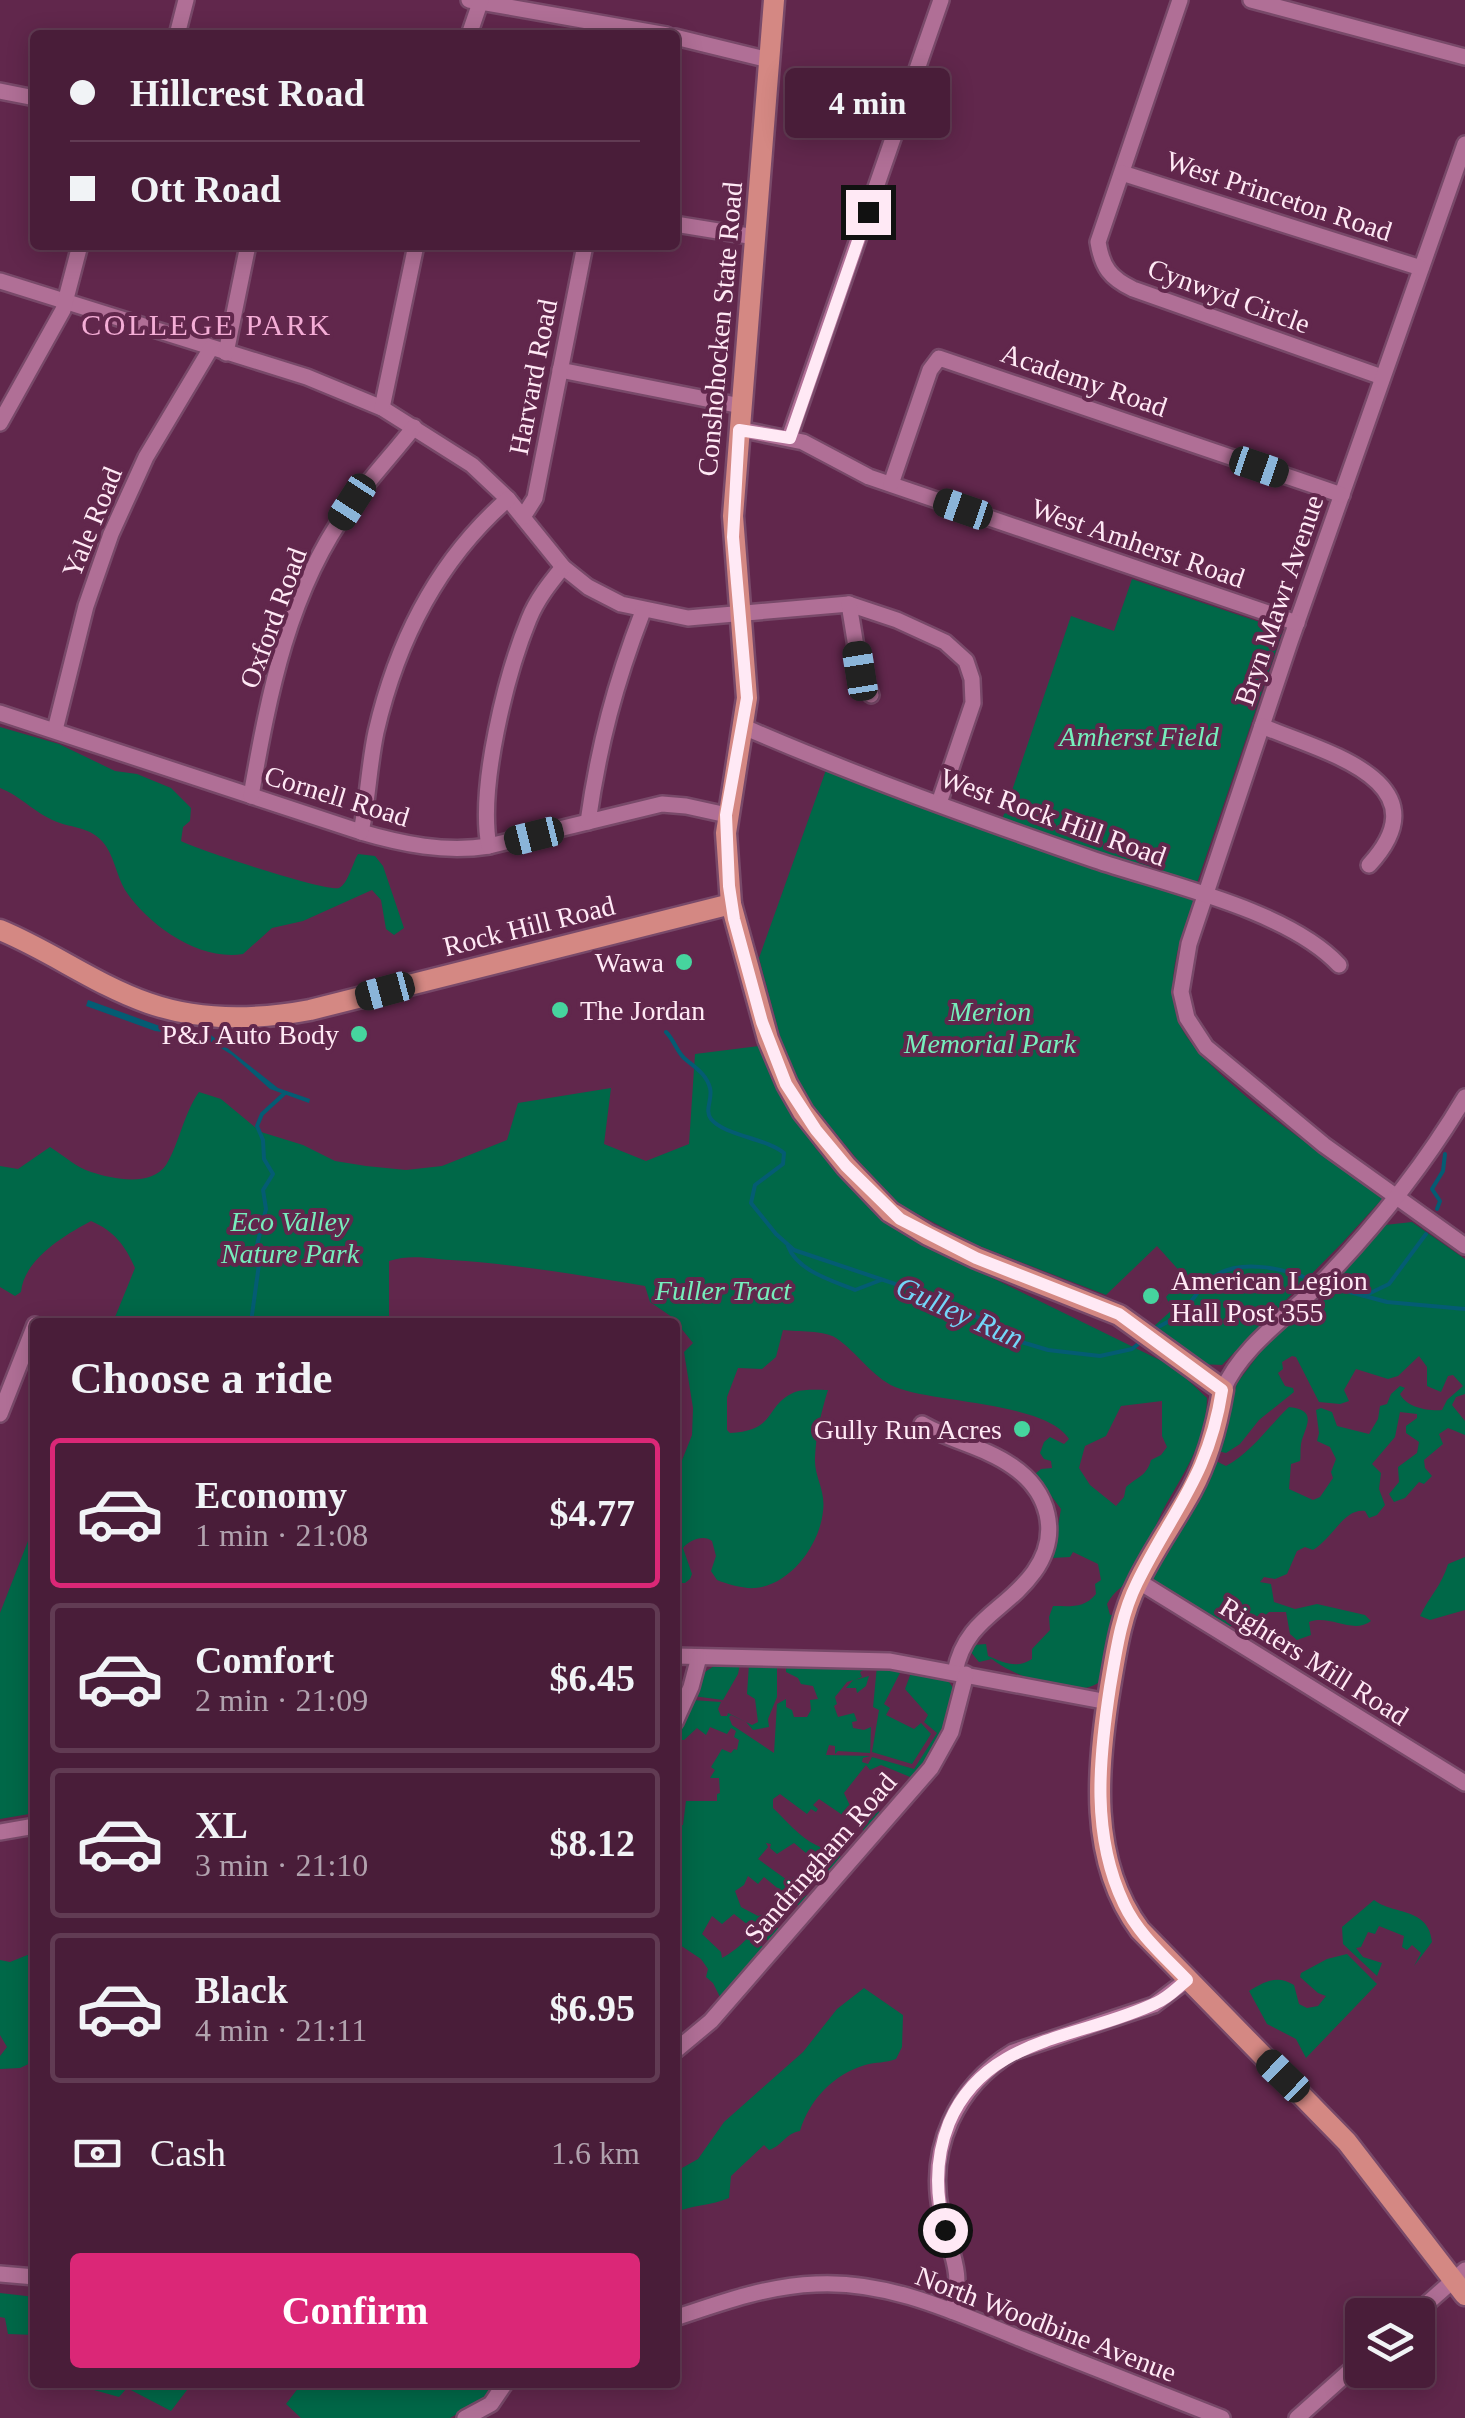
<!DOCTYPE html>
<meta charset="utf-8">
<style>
body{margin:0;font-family:"Times New Roman",serif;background:#532a44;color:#f1f3f6;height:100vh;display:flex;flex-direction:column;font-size:38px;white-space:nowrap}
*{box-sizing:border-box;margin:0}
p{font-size:32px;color:#b1a2ae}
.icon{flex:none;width:55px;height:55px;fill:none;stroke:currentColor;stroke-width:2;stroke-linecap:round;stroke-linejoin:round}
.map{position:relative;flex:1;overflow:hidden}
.side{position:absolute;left:30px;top:1318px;width:650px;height:1070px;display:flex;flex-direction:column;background:#491d39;border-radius:10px;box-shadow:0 5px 25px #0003,0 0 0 2px #613b53}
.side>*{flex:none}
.hud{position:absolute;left:30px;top:30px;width:650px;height:220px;border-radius:10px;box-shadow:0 5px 25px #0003,0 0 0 2px #613b53;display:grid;align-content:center;height:220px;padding:0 40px;background:#491d39}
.fabs{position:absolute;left:1345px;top:2298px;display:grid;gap:20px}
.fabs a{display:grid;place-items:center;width:90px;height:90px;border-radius:10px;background:#491d39;box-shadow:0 5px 25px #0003,0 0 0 2px #613b53;font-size:50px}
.end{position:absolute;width:45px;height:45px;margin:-22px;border:12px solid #ffe9f5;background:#111;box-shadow:0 0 0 5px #111}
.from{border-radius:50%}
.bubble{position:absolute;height:70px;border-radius:10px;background:#491d39;box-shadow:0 5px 25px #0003,0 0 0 2px #613b53;font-size:32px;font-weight:600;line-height:70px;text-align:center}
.car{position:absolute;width:30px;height:60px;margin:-30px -15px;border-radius:12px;box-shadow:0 0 8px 2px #0007;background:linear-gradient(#222 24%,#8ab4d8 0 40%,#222 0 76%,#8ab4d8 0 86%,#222 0)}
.hud b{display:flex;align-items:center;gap:35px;height:95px;font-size:38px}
.hud b+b{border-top:2px solid #613b53}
.hud i{width:25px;height:25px;background:#f1f3f6}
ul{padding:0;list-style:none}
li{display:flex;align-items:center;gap:30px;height:150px;margin:0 20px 15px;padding:0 20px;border:5px solid #613b53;border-radius:10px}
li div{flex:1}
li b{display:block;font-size:38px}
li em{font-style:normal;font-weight:600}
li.on{border-color:#db2777}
li>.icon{width:90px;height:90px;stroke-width:1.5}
h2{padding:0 40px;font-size:45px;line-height:120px}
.pay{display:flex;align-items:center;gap:25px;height:110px;padding:0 40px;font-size:38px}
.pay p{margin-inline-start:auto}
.action{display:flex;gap:20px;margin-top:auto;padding:20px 40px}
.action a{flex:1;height:115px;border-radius:10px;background:#db2777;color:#fff;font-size:40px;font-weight:600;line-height:115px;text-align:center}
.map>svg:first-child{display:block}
.green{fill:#006848;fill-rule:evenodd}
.water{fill:#045c73}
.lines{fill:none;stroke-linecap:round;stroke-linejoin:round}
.stream{stroke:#045c73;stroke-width:4}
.minor-casing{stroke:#784969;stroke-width:20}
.major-casing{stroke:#784969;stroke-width:25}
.minor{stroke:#b06f96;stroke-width:15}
.major{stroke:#d48883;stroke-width:20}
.route{stroke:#ffe9f5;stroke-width:12}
.poi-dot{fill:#46d49e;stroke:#61274c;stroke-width:4}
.labels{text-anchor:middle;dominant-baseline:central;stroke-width:8;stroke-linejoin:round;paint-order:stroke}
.street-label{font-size:28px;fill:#ffe9f5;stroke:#61274c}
.park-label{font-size:28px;font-style:italic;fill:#76eebc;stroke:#61274c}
.poi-label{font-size:28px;fill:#ffe9f5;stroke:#61274c;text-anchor:end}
.neighbourhood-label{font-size:30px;letter-spacing:2.5px;fill:#f4add6;stroke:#61274c}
.water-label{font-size:30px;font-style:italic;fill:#73d6f9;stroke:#61274c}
</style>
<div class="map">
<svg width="1465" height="2418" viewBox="0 0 1465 2418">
<rect width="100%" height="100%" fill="#61274c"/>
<g class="green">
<polygon points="1132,579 1283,630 1196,886 1002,820 1071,616 1114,631"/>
<path d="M0,727l59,17 56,27 22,3 34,14 20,20 -1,13 -7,6 -2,14c18,9 144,51 158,47 9,-4 14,-26 19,-34l17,2 8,10 21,62 -10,7 -8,-6 -5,-29 -9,-10 -69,31 -31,7 -29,26c-44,7 -94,-28 -118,-64 -9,-15 -11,-36 -23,-49 -12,-13 -27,-13 -42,-18 -22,-7 -39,-27 -60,-35z"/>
<path d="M826,770l368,129c-13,39 -30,80 -16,121 17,51 158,143 205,178l-40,44 -121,123 -22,-1 -47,-37 19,-17 -6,-13 18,-21 -27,-30 -51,49 -132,-51 -83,-44 -99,-119 -33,-123z"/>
<path d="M759,1046l57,103 95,89 263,129 33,31c-1,46 -24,75 -45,114 -10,21 -17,45 -30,64 -9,12 -17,13 -25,28l3,11 9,-1c-4,18 -5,45 -14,61 -17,32 -94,0 -113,-16l-13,3 -9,-11 4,-6 12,-1 2,12c16,7 29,13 44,3v-10l18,-19 -1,-13 4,-11c16,0 31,3 43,-12l-1,-10 6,-4 -3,-16 -25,-12 -3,5 -18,1 9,-49 -26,-35 6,-5 11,-1 -1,-7 -7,-2 -4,-6 4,-11 6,-5 14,7 5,-5c-23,-37 -135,-36 -174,-52 -23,-10 -38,-35 -59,-49 -12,-8 -38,-6 -53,-8l-7,27 -14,12 -24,-1 -11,29v33l3,3c48,-2 33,-27 65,-41 9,-3 23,-2 33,-2 -7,22 -12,45 -13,68 -1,19 11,32 8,53 -3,33 -32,74 -68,77 -11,1 -28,-4 -38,-8l-6,-9 5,-15 -4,-15c-8,-7 -23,-1 -29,7l9,26 -2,5 -5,4h-10v-105l17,-43 1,-27 -9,-56 9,-9 -21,-26 -22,-15 -5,-16c-65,-11 -129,-22 -194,-26 -23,-1 -39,-6 -62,1v61h-276l22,-54c-10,-23 -21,-37 -44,-47 -26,14 -67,38 -70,71l-6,4 -15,-9v-121l18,3 32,-22c13,8 27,21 41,25 22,7 60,15 75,-7 14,-23 17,-50 33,-73l22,7 40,33 42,13 32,16 31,5 40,4 36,-4 65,-26 11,-37 93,-15 -7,56 42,17 43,-17 6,-90zM1162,1401v35l5,11 -6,8 -10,5c-4,16 -14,17 -25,27l-2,10 -8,9 -26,-21 -11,-17 6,-22 21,-10 15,-30z"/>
<path d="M1412,1222l53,37v135l-9,3 -4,8 13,16v14l-17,-7 -9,6 4,10 -19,16 1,8 7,8 -8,8 -5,-2 -14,16 -11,4 -5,-8 10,-12 -1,-15 19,-14 2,-11 -13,-9v-7l11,-8v-4l-17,-2 -5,25 -23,27 9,9 -2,16 6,16 -8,10 -8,3 -4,-7c-21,-3 -32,27 -52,39l-8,-3 -8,4 -10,23 -12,5 -11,-2 -4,5 11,2 3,18 21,7 22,-5 48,11 6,6c-18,14 -41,-7 -62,1l2,13 -14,5 -7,-6 -4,-22h-17l-8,7 -35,8 -76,-46 62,-122 14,7c26,-14 42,-39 63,-59 31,3 15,21 12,37 -1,6 0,12 -1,17l-9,3 -2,25 24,11 7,-3 13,-19 -2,-6 5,-13 -6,-12 -13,-6 2,-8 -3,-23 5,-2 11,4 5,14 32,8 9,-15 2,-13 7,-2 4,-10 9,-8 5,2 -5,6c7,14 28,17 42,16l5,-10 16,-14 -10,-11 -5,1 -7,16 -14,-6v-19l-8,-11 -21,20 -10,3 -32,-10 -12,21 5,11 -9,3 -21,-2 -23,-45 -4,-1 -10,6 1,7 -5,4 7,13 8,2 1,4 -35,28 -19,24 -14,9 -8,-2 19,-68 25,-33 51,-49h10l16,-12 -11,-4 57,-60z"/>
<polygon points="35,1523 35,1813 0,1819 0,1613"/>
<path d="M1465,1557v53l-35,10 -10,-4c9,-19 22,-31 28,-52z"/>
<polygon points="717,1664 740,1664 738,1674 723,1700 693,1696 705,1672"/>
<path d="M749,1664h28v33l-9,22 1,8 -16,3 -7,-8 -15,-7 -2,2 3,8 42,28 3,-49 9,-5v8l6,3 2,7h13l4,-7 -1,-10 8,-1 -5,-13 -12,-2 -3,-6 -12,-6v-8l84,2 -10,6 2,5 -7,3 14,-4 -3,10 -9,7 -1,-5h-10l7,-8 -6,2 -12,15 2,7 -3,2 4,11 16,-4 3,8 -5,1 1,6 11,2 7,-3 -1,26 -32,-2 -3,3v-8l-6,-1 -3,10 44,1 -7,2 -1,4 6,2 4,-7 42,12 23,-36 -13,-11 4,-7 -23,-26 7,-19 34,7 10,16 -16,48 -25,38 -34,-14 -11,5 -4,-5 -22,28 8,17 17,-13 13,19 -19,21v-8l-44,-30 -6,6 5,4 -2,3 -5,-3 -4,5 -27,-20 -7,5v9c12,11 27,30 43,37 10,5 18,7 28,14l-13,15 -37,-31 -17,11 -7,-6 1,-4 -5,-1 2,4 -10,12 29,21 8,-3 7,14 -1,8 6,-4 3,3 -7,9 -4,-1 -35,-29 -6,7 -10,-8 -4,9 -9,6 6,16 17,9 9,-3 13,18 -9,12 -37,-29 -12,10 -10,-8 -10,18 19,18 1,6c8,-4 21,-14 28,-23l15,14 -44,50 -8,-16 -7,-6 2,-8 -7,-10 -21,-14 -5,6v-104h4l2,-5 -4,-2 2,-14 4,-1 3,-24h31v-7l3,-1 -1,-15h-9l5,-8 -4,-3 11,-18 9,4 3,-4 3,1 2,-10 -5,-3 2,-6 -5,-3 -4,6 -17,-7 -4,8 -9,-7 -13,12h-9l17,-40 29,2 -3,7 3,7h6l1,-3 24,12 6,-3 -3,-23 -8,-5z"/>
<polygon points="877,1666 902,1669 884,1704 890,1708 886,1715 914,1729 921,1723 931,1734 912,1764 872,1752 879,1710 873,1707"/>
<path d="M1374,1900c19,15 55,7 58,42l-18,24 7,-13 -9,-8 -5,5 -5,-3 2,-11 -25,-10 -4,8 -7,-2 -7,15 -5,1 7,9 19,6 -5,13 -34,-32 -1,-17z"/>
<polygon points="35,1952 35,2061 20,2068 0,2069 0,2056 7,2047 0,2035 0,1960 10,1962"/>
<path d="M1347,1954l30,30 -71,74 -10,-19 -29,-15 -18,-33c15,-9 28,-17 45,-6l5,19 8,4 11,-2 8,-10 -8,-3 -18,-16 1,-4 26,-14z"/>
<path d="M864,1988l39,27 -1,32 -6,12c-10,4 -20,3 -31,6 -31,9 -56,35 -65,66 -14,2 -18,15 -31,19l-5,-5 -33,31 -2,22c-18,8 -36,6 -54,15v-41l23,-13 26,-37 79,-70 34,-43z"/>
<polygon points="0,2293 35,2297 35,2335 8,2334 5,2318 0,2317"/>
<polygon points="69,2383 244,2383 239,2389 187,2390 171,2411 127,2388 119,2397"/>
<polygon points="302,2383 498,2383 485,2398 450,2418 301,2418 286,2404"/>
</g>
<polygon class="water" points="88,1000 157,1025 207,1032 278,1088 310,1099 309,1103 270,1089 232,1055 205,1038 155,1031 86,1006"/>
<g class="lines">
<g class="stream">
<path d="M666,1032c8,8 10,18 18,26 10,9 22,15 26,30 3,11 -6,22 1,31 14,17 55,19 73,34l-1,11 -28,21 -4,18 25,31 18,16 161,54 63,37 30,9 52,6 32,-7 11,-9"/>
<polyline points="1437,1209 1440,1201 1432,1189 1443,1171 1445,1154"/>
<path d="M788,1246c9,25 45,35 67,44l26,-10"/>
<polyline points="1327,1286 1387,1302 1465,1309"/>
<polyline points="1364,1296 1389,1284 1426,1234"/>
<polyline points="251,1322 260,1257 257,1245 266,1209 263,1190 273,1174 264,1159 263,1140 257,1126 262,1114 285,1093"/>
<path d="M1154,1330c8,-6 20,-10 27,-17 10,-9 16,-22 26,-31 27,-26 77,-14 107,-1"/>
</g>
<defs>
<g id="minor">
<polyline points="469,0 667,35"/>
<path d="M1180,0l-82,242c4,25 12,36 35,47l249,88"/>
<polyline points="1251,0 1465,57"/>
<polyline points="177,35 186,0"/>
<polyline points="469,35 481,0"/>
<polyline points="675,37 769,60"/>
<polyline points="0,91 35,98"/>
<polyline points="1465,144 1290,642 1189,944 1181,992 1187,1018 1206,1047 1324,1145 1465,1246"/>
<polyline points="1122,173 1421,268"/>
<polyline points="675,224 755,237"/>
<polyline points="0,281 307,377 382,408 472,465 508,499 563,567 588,587 621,604 688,618 849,604 897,620 945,642 966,661 972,679 973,703 939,803"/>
<polyline points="226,353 248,245"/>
<polyline points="560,370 741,406"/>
<polyline points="382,408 416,245"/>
<polyline points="0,423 63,310 80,245"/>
<polyline points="739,429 803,442 869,477 1297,623"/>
<polyline points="789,438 941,0"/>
<polyline points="891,484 930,370 939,358 1342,495"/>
<polyline points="523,517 535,498 585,245"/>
<polyline points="849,604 860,671 871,695"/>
<path d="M0,713l361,119c41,12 84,21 128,14l173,-42 24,2 41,9"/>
<path d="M1262,726c58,25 185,54 107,139"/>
<path d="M744,727c115,50 233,92 351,133 71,24 193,50 244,105"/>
<polyline points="55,730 86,606 111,534 146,457 211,348"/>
<path d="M251,796c18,-102 37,-206 100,-291 19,-27 43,-52 63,-78"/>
<path d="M588,822c11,-78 27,-138 55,-211"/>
<path d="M361,832c7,-33 8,-67 15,-100 21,-91 62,-172 132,-233"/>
<path d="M489,846c-11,-59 17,-171 40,-227 8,-20 21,-36 34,-52"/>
<path d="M1223,1390c18,-43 65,-74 97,-106 56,-58 104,-118 145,-187"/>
<polyline points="0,1414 35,1325"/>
<path d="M922,1424c29,17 63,23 90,42 37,25 49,68 22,106 -28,39 -69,47 -79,100"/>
<polyline points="1138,1581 1465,1783"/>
<polyline points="675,1656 890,1661 1108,1702"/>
<polyline points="675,1722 691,1687 699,1657"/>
<polyline points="0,1832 35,1826"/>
<polyline points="675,2051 711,2021 931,1768 951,1732 966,1674"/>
<polyline points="0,2274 35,2277"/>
<path d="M952,2311c13,-41 -3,-59 -11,-98 -14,-65 16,-127 72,-161l141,-47 33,-25"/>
<polyline points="1414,2315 1465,2270"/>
<path d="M675,2318c47,-16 92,-32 141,-34 75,-4 145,31 213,58 65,25 129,51 193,76"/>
<polyline points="465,2418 491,2404 506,2382"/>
<polyline points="1297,2418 1362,2360"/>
</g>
<g id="major">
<path d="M774,0l-41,516 14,182 -21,135 5,71 37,135 19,45 16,28 43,54 44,46 38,23 48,23 143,57 104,75c-6,35 -15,70 -32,101 -17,31 -39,61 -54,93 -16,31 -21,68 -27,103 -13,80 -22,173 30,243l207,212 118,153"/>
<path d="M0,930c51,21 96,55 148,73 51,18 109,17 162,7l421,-106"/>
</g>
</defs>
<use href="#minor" class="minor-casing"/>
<use href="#major" class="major-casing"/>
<use href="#minor" class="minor"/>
<use href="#major" class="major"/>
</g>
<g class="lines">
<path class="route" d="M868,212l-78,226 -51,-8 -6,107 14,161 -21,117 3,71 5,33 28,103 24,62 30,46 30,36 54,53 76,39 143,56 103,76c-13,86 -50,121 -85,193 -16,32 -21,69 -27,104 -11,72 -19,148 14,217 14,30 40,52 63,76 -10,8 -19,18 -31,23 -74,36 -170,32 -207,120 -14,35 -14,70 -4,107"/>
</g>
<g class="poi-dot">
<circle cx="684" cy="962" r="10"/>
<circle cx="560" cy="1010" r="10"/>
<circle cx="359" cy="1034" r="10"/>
<circle cx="1151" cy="1296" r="10"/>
<circle cx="1022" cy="1429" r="10"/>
</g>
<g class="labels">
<g class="street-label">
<text transform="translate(1279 196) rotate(18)">West Princeton Road</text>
<text transform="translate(1229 296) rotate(20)">Cynwyd Circle</text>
<text transform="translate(720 329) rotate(-85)">Conshohocken State Road</text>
<text transform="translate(533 377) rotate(-79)">Harvard Road</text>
<text transform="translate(1084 380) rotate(19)">Academy Road</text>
<text transform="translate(92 522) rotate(-68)">Yale Road</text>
<text transform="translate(1138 543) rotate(19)">West Amherst Road</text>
<text transform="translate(1279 600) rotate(-71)">Bryn Mawr Avenue</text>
<text transform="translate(273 618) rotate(-70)">Oxford Road</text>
<text transform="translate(337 796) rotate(17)">Cornell Road</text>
<text transform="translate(1053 817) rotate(20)">West Rock Hill Road</text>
<text transform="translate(529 926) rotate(-14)">Rock Hill Road</text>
<text transform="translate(1314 1661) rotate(32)">Righters Mill Road</text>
<text transform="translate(820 1858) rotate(-49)">Sandringham Road</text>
<text transform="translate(1046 2324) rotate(21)">North Woodbine Avenue</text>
</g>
<g class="park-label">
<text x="1139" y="736">Amherst Field</text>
<text x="990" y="1011">Merion<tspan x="990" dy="32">Memorial Park</tspan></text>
<text x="290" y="1221">Eco Valley<tspan x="290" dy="32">Nature Park</tspan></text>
<text x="723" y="1290">Fuller Tract</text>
</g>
<g class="poi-label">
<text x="664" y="962">Wawa</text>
<text x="580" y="1010" text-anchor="start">The Jordan</text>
<text x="339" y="1034">P&amp;J Auto Body</text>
<text x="1171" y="1280" text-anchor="start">American Legion<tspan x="1171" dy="32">Hall Post 355</tspan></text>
<text x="1002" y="1429">Gully Run Acres</text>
</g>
<g class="neighbourhood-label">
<text x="207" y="324">COLLEGE PARK</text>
</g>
<g class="water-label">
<text transform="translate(960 1312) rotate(24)">Gulley Run</text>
</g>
</g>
</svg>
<div class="fabs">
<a><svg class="icon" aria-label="layers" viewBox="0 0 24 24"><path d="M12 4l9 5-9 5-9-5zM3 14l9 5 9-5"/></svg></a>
</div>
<i class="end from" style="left:945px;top:2230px"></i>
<i class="end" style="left:868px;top:212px"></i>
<div class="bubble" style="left:785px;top:68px;width:165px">4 min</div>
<i class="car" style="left:1259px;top:467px;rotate:109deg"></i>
<i class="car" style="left:352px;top:502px;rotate:213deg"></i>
<i class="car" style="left:963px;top:509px;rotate:289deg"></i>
<i class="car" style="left:860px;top:671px;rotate:351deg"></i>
<i class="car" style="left:534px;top:836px;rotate:256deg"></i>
<i class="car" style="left:385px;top:991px;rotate:255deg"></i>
<i class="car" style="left:1283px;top:2076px;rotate:314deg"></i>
<div class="hud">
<b><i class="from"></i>Hillcrest Road</b>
<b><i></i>Ott Road</b>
</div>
<section class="side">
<h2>Choose a ride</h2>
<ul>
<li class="on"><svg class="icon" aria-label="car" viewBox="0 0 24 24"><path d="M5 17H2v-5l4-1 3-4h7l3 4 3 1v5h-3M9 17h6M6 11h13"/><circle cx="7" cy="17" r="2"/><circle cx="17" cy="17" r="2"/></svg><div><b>Economy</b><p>1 min · 21:08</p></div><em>$4.77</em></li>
<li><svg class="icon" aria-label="car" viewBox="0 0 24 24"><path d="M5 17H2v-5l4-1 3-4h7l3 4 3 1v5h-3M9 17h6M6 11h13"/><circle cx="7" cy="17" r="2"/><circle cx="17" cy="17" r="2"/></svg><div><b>Comfort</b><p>2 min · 21:09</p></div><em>$6.45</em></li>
<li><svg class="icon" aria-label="car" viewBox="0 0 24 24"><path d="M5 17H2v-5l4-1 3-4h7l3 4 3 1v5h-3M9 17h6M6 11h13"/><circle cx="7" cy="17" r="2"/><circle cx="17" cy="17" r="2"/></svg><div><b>XL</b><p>3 min · 21:10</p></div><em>$8.12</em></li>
<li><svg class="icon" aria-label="car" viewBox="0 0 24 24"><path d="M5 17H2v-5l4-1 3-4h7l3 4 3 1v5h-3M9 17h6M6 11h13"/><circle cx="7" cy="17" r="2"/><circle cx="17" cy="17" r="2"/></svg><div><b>Black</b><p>4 min · 21:11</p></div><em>$6.95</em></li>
</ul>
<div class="pay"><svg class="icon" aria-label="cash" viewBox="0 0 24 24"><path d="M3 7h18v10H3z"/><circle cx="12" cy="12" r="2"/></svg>Cash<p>1.6 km</p></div>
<div class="action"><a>Confirm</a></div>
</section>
</div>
